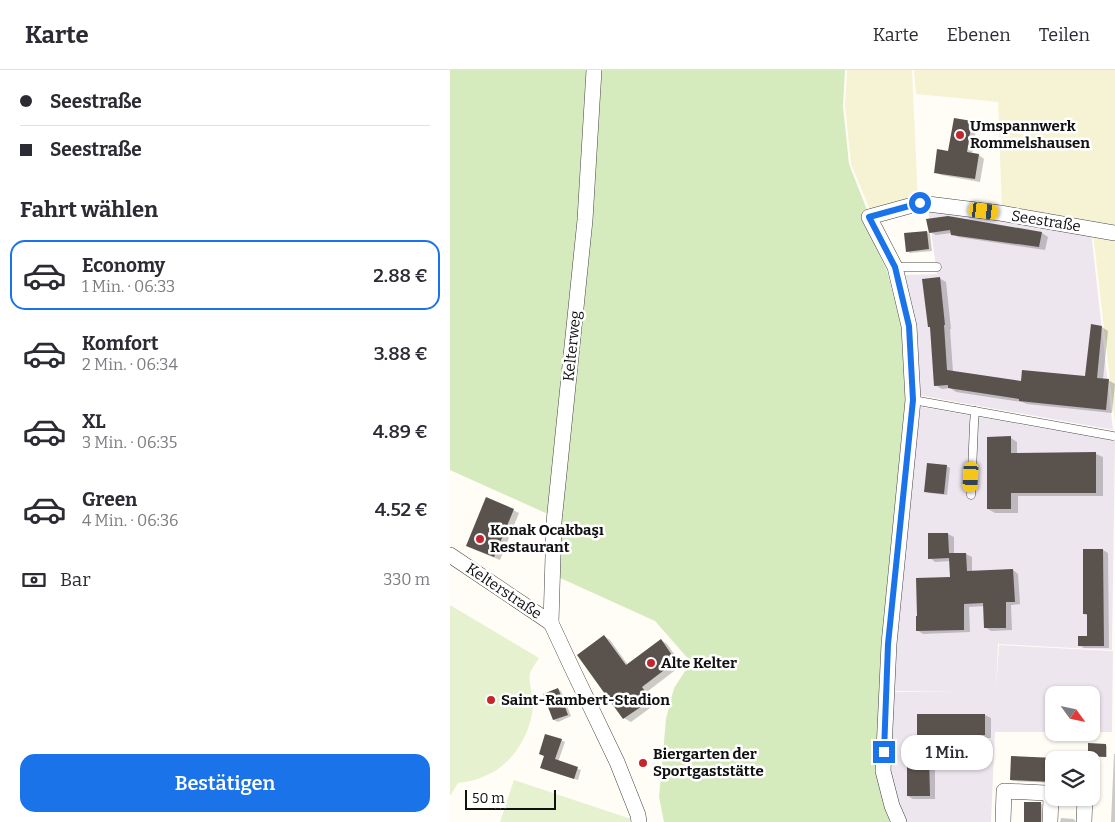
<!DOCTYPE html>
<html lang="de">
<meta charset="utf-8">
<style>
body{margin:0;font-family:Bitter,serif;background:#f2f2f3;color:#2b2b33;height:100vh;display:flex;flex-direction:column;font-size:19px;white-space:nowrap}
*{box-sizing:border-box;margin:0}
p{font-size:16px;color:#7c7c81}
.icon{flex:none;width:28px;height:28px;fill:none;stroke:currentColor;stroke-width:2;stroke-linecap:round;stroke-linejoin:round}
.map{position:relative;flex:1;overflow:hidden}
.side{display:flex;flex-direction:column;background:#fff;width:450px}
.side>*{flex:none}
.top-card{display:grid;align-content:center;height:110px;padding:0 20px;background:#fff}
.needle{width:32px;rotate:123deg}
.tools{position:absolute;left:595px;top:616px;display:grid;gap:10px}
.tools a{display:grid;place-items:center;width:55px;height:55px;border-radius:10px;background:#fff;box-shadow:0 1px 4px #0004;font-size:25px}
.scale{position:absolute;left:15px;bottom:12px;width:91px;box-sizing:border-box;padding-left:5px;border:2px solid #111;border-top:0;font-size:14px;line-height:18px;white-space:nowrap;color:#111;-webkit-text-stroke:4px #fff;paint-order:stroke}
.end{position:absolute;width:22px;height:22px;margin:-11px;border:6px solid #1a73e8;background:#fff;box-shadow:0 0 0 2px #fff}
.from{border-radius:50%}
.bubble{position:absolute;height:35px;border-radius:15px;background:#fff;box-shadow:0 1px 4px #0004;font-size:16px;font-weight:600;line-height:35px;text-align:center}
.car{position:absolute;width:15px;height:30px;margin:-15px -8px;border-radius:6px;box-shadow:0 0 4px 1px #0007;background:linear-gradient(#f5c518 24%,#345 0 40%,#f5c518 0 76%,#345 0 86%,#f5c518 0)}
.top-card b{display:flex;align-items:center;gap:18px;height:48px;font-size:19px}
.top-card b+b{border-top:1px solid #e1e1e2}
.top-card i{width:12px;height:12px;background:#2b2b33}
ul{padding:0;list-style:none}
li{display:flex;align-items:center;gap:15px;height:70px;margin:0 10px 8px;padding:0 10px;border:2px solid transparent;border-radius:15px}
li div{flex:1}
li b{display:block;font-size:19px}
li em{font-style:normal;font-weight:600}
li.active{border-color:#1a73e8}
li>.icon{width:45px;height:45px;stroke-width:1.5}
h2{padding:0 20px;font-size:22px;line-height:60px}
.pay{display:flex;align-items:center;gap:12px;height:55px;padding:0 20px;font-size:19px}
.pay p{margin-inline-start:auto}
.button{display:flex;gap:10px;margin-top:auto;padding:10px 20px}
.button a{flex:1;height:58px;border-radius:15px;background:#1a73e8;color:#fff;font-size:20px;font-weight:600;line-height:58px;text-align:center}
header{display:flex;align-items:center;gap:30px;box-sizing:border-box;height:70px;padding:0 25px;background:#fff;border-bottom:1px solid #e1e1e2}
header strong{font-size:24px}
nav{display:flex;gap:28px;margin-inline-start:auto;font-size:18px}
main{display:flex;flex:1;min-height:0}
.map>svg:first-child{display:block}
.industrial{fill:#eee6ef}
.farmland{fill:#f6f3d4}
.green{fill:#d5ebbd}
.pitch{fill:#e6f2cf}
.shadow{fill:#0003}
.building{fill:#5a524d}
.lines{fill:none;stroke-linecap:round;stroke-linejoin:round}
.lane-casing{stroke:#444;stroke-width:9}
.street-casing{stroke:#444;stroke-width:16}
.lane{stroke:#fff;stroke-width:8}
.street{stroke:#fff;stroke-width:15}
.route{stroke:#1a73e8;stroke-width:6}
.poi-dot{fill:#c4262e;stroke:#fff;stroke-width:2}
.labels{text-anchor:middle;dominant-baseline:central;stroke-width:5;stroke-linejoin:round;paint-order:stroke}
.poi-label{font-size:15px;font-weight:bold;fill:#111;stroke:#fff;text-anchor:start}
.street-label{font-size:15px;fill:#111;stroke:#fff}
</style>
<header>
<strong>Karte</strong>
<nav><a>Karte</a><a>Ebenen</a><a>Teilen</a></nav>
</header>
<main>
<section class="side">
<div class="top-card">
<b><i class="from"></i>Seestraße</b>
<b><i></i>Seestraße</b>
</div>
<h2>Fahrt wählen</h2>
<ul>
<li class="active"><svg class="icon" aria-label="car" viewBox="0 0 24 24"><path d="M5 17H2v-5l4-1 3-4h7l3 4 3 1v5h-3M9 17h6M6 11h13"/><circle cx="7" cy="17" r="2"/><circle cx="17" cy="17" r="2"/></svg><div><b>Economy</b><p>1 Min. · 06:33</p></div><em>2.88 €</em></li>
<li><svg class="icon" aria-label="car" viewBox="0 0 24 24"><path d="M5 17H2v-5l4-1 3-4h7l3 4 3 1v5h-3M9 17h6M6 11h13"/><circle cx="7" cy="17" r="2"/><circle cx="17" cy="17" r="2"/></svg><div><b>Komfort</b><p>2 Min. · 06:34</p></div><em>3.88 €</em></li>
<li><svg class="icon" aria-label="car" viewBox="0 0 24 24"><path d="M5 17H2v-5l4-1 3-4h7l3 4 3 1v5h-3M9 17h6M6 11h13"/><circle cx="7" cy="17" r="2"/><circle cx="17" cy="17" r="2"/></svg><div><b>XL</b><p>3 Min. · 06:35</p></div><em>4.89 €</em></li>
<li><svg class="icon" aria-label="car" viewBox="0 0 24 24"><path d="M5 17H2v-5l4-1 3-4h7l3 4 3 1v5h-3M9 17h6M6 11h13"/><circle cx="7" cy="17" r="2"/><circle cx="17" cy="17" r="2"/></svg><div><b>Green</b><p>4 Min. · 06:36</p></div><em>4.52 €</em></li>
</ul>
<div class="pay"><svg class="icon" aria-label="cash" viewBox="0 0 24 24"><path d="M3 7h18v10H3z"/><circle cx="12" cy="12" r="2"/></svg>Bar<p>330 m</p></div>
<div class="button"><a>Bestätigen</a></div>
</section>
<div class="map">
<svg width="665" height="752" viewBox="0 0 665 752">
<rect width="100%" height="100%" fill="#fffdf5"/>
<g class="industrial">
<polygon points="478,140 641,161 663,360 468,325 455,205 487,204"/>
<polygon points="467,336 665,371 662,580 548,574 546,620 549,575 663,581 662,662 641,662 641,625 604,625 604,662 545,662 541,752 453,752 437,701 440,622 508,621 441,621"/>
</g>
<g class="farmland">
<polygon points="397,0 462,0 468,131 421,142 401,94 395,36"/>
<polygon points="464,0 665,0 665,353 642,155 552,140 548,32 466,24"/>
</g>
<polygon class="green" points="0,0 395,0 393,36 399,94 417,140 411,144 437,201 453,261 457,333 428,701 444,752 214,752 209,727 216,649 224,618 241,592 205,551 108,507 109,449 0,400"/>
<g class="pitch">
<path d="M0,535l89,53c-3,5 -8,11 -9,16 -2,6 4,25 3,34 -4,31 -23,60 -53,70 -7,3 -15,4 -22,5l-8,13z"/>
<polygon points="64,710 181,749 180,752 50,752"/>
</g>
<g class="shadow">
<polygon points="521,52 527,55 522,84 529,85 534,89 530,112 491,105 485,102"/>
<polygon points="498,147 592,163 598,167 595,180 508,167 502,163 486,165 480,162"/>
<polygon points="477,162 480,164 482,181 460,183 457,181"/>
<polygon points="489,208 496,212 501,259 500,259 503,302 572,312 637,308 652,257 658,261 653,309 658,310 665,314 662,343 577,334 572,332 506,322 500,318 492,319 485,315 481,258 479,257"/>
<polygon points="561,368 567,372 567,384 646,384 653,387 653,426 568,426 568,443 545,443 538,439"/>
<polygon points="496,396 500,398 497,425 479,423 476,421"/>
<polygon points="63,440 69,443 50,490 23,479"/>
<polygon points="498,464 504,467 504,484 516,484 522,487 522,502 563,500 568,504 570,534 561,535 562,560 541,561 535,557 535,536 519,537 520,562 473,564 467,560 501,508 500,491 485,492 480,488"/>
<polygon points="634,480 653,480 658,483 659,578 634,578 629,575 638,568 639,546 634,544"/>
<polygon points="154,566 160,570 178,595 211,570 217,574 232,595 198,621 207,633 181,652 174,648"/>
<polygon points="108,619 111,621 121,646 108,652 104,650 94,624"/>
<polygon points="535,645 541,648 541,668 474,668 468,665"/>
<polygon points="111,670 115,672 108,692 131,700 128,710 95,699"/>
<polygon points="656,675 657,676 657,687 639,686"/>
<polygon points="664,684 665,684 665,752 661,752"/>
<polygon points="479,686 485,689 485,729 463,729 458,726"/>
<polygon points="562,687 634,689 635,690 604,690 604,713 563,711 561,710"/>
<polygon points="576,733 592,734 592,752 575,752"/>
<polygon points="611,748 624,749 626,752 610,752"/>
</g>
<g class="building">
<polygon points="504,48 522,51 517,82 529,84 525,109 484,103 487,79 498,81"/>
<polygon points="498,146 592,162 589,177 501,165 500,160 479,163 476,149"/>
<polygon points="477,161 479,179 456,182 454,163"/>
<polygon points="490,207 495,255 494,255 497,300 571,311 572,300 635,306 641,254 652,256 647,308 659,309 656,340 569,331 569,329 498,318 498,315 484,316 480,257 478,257 472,209"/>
<polygon points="561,366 561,383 646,382 646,423 561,423 561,439 537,439 537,367"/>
<polygon points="477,393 497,395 494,424 474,422"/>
<polygon points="36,427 64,439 44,487 16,476"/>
<polygon points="478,463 498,463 499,483 516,483 517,501 563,499 565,532 556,532 556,558 534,558 533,533 514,534 514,560 466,561 466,546 467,546 466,508 500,507 499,488 478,489"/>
<polygon points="633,479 653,479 654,576 628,576 628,566 637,566 637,544 633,544"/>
<polygon points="154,565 176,595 211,569 226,591 192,617 201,630 173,649 127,585"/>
<polygon points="108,618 118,645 103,650 93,624"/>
<rect x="467" y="644" width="68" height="21"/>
<polygon points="95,664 112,669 105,689 128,697 124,709 90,698 94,686 89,684"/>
<polygon points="638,673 656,674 656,687 638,686"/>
<polygon points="457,684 479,684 480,726 457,726"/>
<polygon points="561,686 604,688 604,712 560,710"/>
<rect x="574" y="732" width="17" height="20"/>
</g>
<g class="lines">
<defs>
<g id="lane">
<polyline points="445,197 487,197"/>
<polyline points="463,330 663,366"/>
<polyline points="521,425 524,354 525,341"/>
</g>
<g id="street">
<polyline points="0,485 101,553 121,596 167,692 188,745 189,752"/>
<polyline points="101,553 104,452 135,150 144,0"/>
<polyline points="449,752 442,736 433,701 439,574 463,330 459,256 445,197 419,147 470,133 550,143 665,163"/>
<polyline points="553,752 554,721 596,723 601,728 635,728"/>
<polyline points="600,752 601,728"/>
<polyline points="634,752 635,728"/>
</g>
</defs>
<use href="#lane" class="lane-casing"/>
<use href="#street" class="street-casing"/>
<use href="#lane" class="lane"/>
<use href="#street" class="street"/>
</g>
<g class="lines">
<polyline class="route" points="434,682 438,574 463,330 459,256 445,197 419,147 470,133"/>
</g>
<g class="poi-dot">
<circle cx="510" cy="65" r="5"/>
<circle cx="30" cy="469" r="5"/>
<circle cx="201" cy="593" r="5"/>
<circle cx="41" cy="630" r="5"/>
<circle cx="193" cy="693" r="5"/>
</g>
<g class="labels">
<g class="poi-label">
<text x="520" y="56">Umspannwerk<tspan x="520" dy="17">Rommelshausen</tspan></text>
<text x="40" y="460">Konak Ocakbaşı<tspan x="40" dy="17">Restaurant</tspan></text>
<text x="211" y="593">Alte Kelter</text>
<text x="51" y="630">Saint-Rambert-Stadion</text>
<text x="203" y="684">Biergarten der<tspan x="203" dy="17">Sportgaststätte</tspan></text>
</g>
<g class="street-label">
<text transform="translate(596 151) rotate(9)">Seestraße</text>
<text transform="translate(122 276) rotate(-84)">Kelterweg</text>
<text transform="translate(54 521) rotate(34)">Kelterstraße</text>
</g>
</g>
</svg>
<div class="tools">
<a><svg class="needle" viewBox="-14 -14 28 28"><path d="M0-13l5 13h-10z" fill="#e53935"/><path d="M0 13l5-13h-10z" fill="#7c7c81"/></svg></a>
<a><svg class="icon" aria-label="layers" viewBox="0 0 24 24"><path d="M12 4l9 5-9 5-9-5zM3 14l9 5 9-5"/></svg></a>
</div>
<div class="scale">50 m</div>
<i class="end from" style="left:470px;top:133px"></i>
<i class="end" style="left:434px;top:682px"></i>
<div class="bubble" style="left:451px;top:665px;width:92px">1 Min.</div>
<i class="car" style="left:534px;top:141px;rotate:97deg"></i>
<i class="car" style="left:521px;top:407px;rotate:183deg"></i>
</div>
</main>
